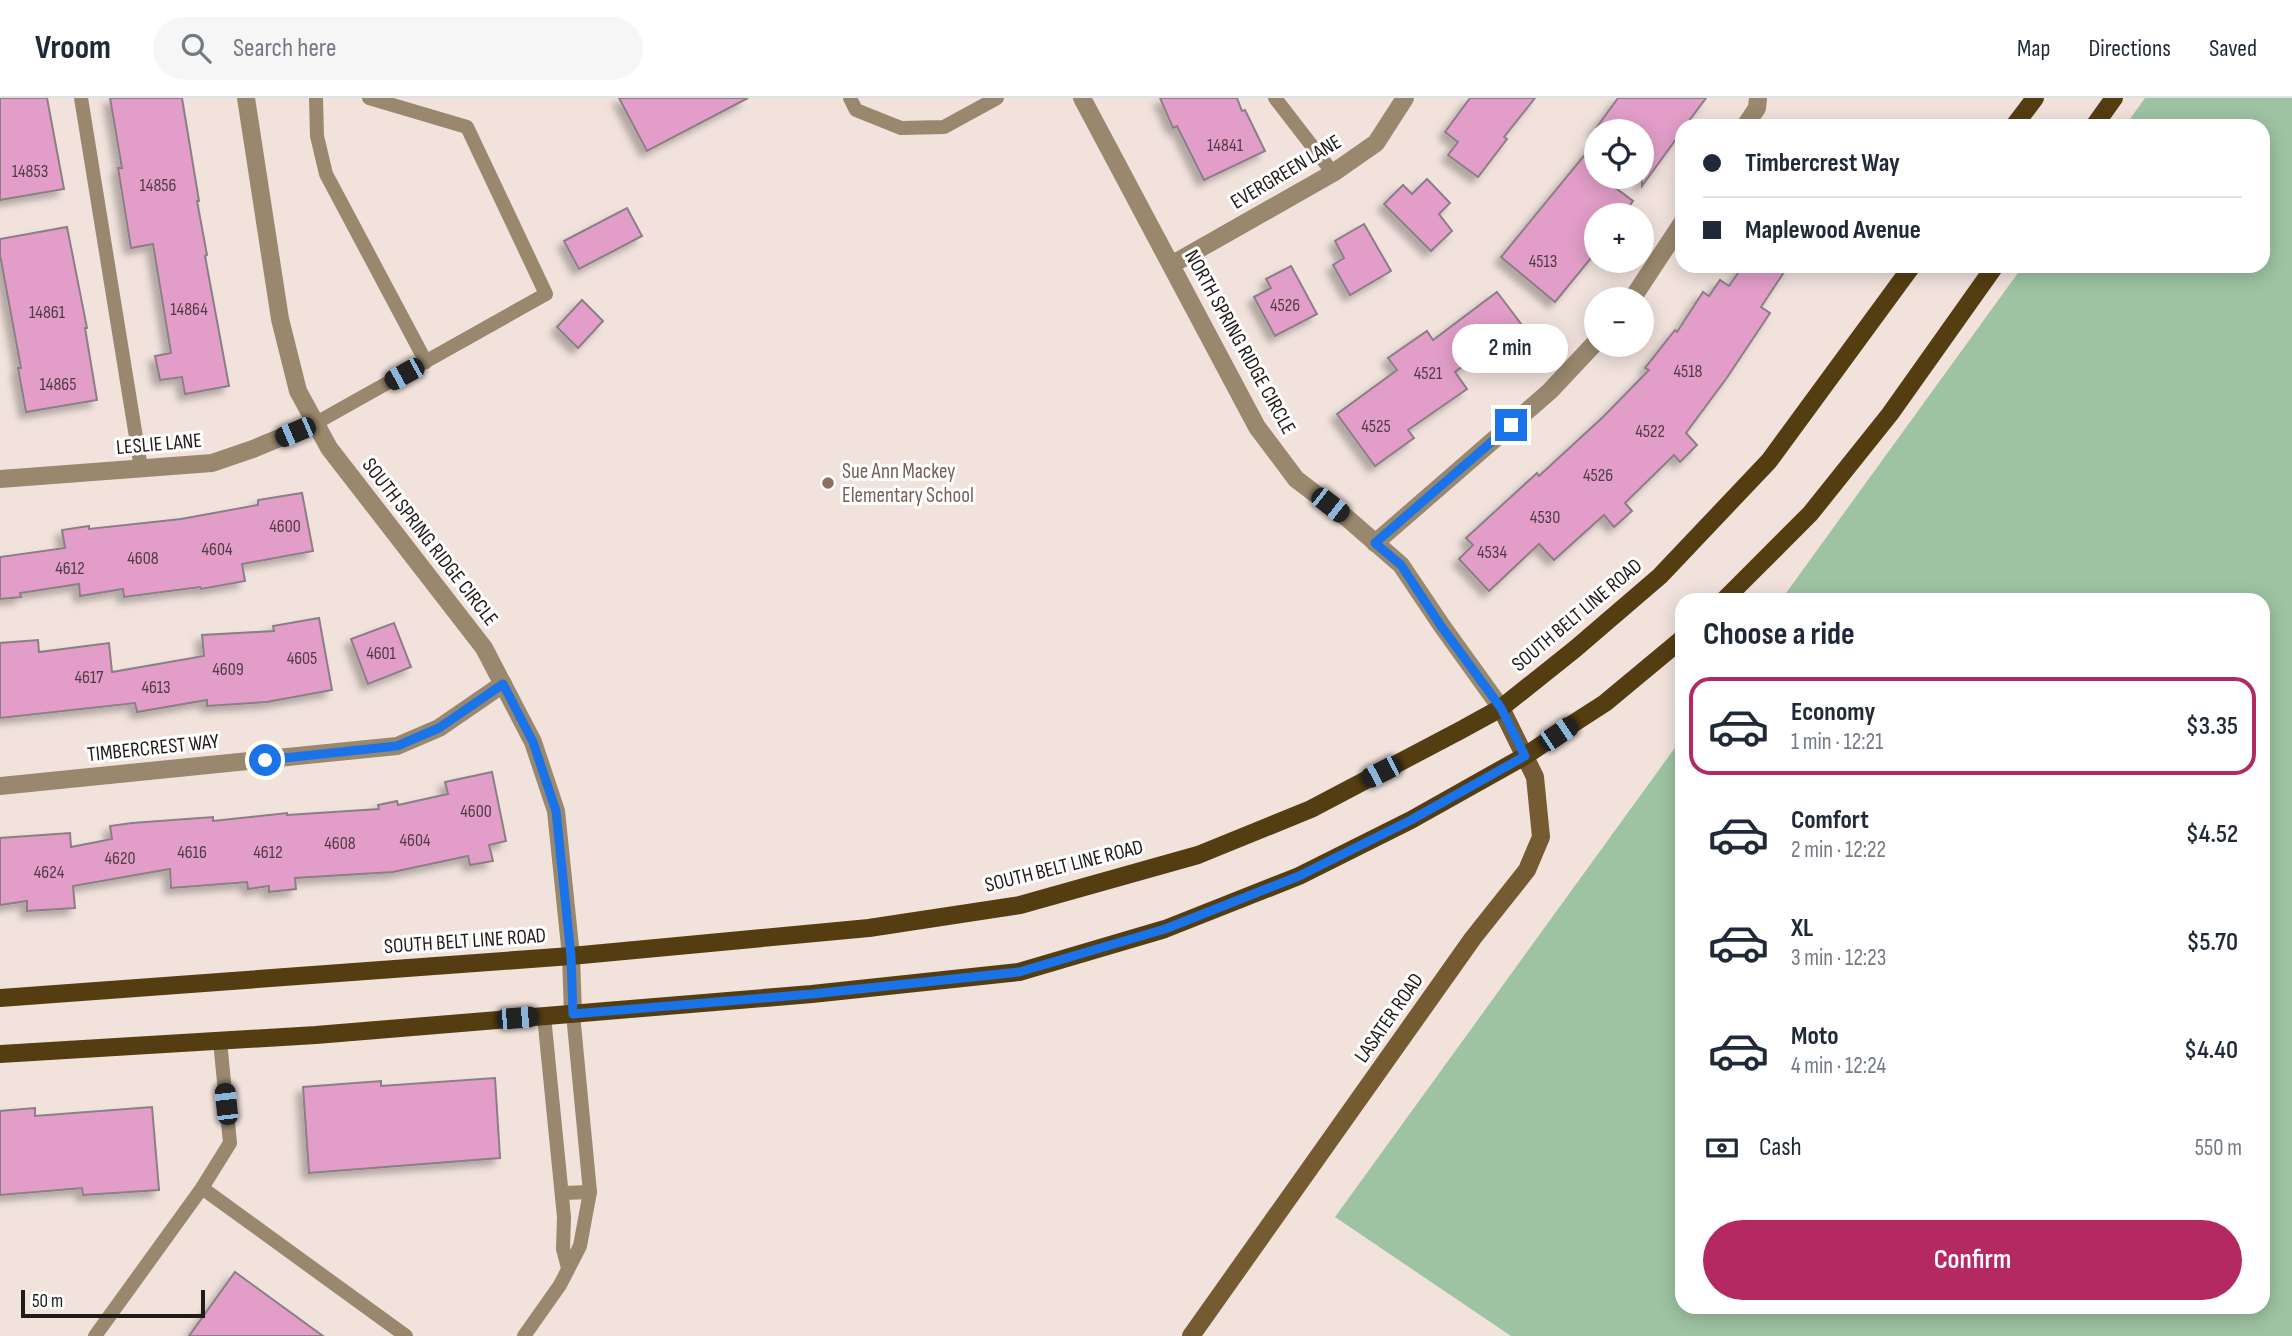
<!DOCTYPE html>
<meta charset="utf-8">
<style>
body{margin:0;font-family:"Sofia Sans Condensed",sans-serif;background:#f6f6f7;color:#1f2937;height:100vh;display:flex;flex-direction:column;font-size:26px;white-space:nowrap}
*{box-sizing:border-box;margin:0}
p{font-size:23px;color:#747a83}
.icon{flex:none;width:38px;height:38px;fill:none;stroke:currentColor;stroke-width:2;stroke-linecap:round;stroke-linejoin:round}
.map{position:relative;flex:1;overflow:hidden}
.panel{position:absolute;left:1675px;top:495px;width:595px;height:721px;display:flex;flex-direction:column;background:#fff;border-radius:21px;box-shadow:0 4px 18px #0003}
.panel>*{flex:none}
.banner{position:absolute;left:1675px;top:21px;width:595px;height:154px;border-radius:21px;box-shadow:0 4px 18px #0003;display:grid;align-content:center;height:154px;padding:0 28px;background:#fff}
.tools{position:absolute;left:1584px;top:21px;display:grid;gap:14px}
.tools a{display:grid;place-items:center;width:70px;height:70px;border-radius:50%;background:#fff;box-shadow:0 4px 18px #0003;font-size:35px}
.scale{position:absolute;left:21px;bottom:18px;width:184px;box-sizing:border-box;padding-left:7px;border:4px solid #201b19;border-top:0;font-size:19px;line-height:24px;white-space:nowrap;color:#201b19;-webkit-text-stroke:5px #fff;paint-order:stroke}
.end{position:absolute;width:32px;height:32px;margin:-16px;border:9px solid #1a73e8;background:#fff;box-shadow:0 0 0 4px #fff}
.from{border-radius:50%}
.bubble{position:absolute;height:49px;border-radius:24px;background:#fff;box-shadow:0 4px 18px #0003;font-size:23px;font-weight:600;line-height:49px;text-align:center}
.car{position:absolute;width:21px;height:42px;margin:-21px -10px;border-radius:9px;box-shadow:0 0 5px 2px #0007;background:linear-gradient(#222 24%,#8ab4d8 0 40%,#222 0 76%,#8ab4d8 0 86%,#222 0)}
.banner b{display:flex;align-items:center;gap:24px;height:66px;font-size:26px}
.banner b+b{border-top:2px solid #e0e1e3}
.banner i{width:18px;height:18px;background:#1f2937}
ul{padding:0;list-style:none}
li{display:flex;align-items:center;gap:21px;height:98px;margin:0 14px 10px;padding:0 14px;border:4px solid transparent;border-radius:21px}
li div{flex:1}
li b{display:block;font-size:26px}
li em{font-style:normal;font-weight:600}
li.active{border-color:#b52962}
li>.icon{width:63px;height:63px;stroke-width:1.5}
h2{padding:0 28px;font-size:32px;line-height:84px}
.pay{display:flex;align-items:center;gap:18px;height:77px;padding:0 28px;font-size:26px}
.pay p{margin-inline-start:auto}
.primary-button{display:flex;gap:14px;margin-top:auto;padding:14px 28px}
.primary-button a{flex:1;height:80px;border-radius:42px;background:#b52962;color:#fff;font-size:28px;font-weight:600;line-height:80px;text-align:center}
header{display:flex;align-items:center;gap:42px;box-sizing:border-box;height:98px;padding:0 35px;background:#fff;border-bottom:2px solid #e0e1e3}
header strong{font-size:33px}
nav{display:flex;gap:38px;margin-inline-start:auto;font-size:24px}
.search{width:490px;height:63px;background:#f6f6f7;display:flex;align-items:center;gap:18px;box-sizing:border-box;padding:0 24px;border-radius:38px;color:#747a83;font-size:26px}
.map>svg:first-child{display:block}
.green{fill:#9ec3a2}
.building{fill:#e29ec8;stroke:#8b7e85;stroke-width:2;filter:url(#shadow)}
.lines{fill:none;stroke-linecap:round;stroke-linejoin:round}
.lane{stroke:#99886d;stroke-width:14}
.street{stroke:#99886d;stroke-width:18}
.secondary{stroke:#745b32;stroke-width:18}
.primary{stroke:#553d12;stroke-width:18}
.route{stroke:#1a73e8;stroke-width:9}
.education-dot{fill:#8d6e63;stroke:#fff;stroke-width:2.5}
.labels{text-anchor:middle;dominant-baseline:central;stroke-width:6;stroke-linejoin:round;paint-order:stroke}
.number-label{font-size:18px;fill:#503c45}
.street-label{font-size:21px;fill:#201b19;stroke:#fff}
.education-label{font-size:21px;fill:#785e54;stroke:#fff;text-anchor:start}
</style>
<header>
<strong>Vroom</strong>
<div class="search"><svg class="icon" aria-label="search" viewBox="0 0 24 24"><circle cx="10" cy="10" r="6"/><path d="M15 15l6 6"/></svg>Search here</div>
<nav><a>Map</a><a>Directions</a><a>Saved</a></nav>
</header>
<div class="map">
<svg width="2292" height="1238" viewBox="0 0 2292 1238">
<defs>
<filter id="shadow"><feDropShadow dx="-6" dy="6" stdDeviation="3.5" flood-color="#0004"/></filter>
</defs>
<rect width="100%" height="100%" fill="#f1e2dc"/>
<polygon class="green" points="2145,0 2292,0 2292,1238 1511,1238 1335,1119 1682,640 1682,1209 2263,1209 2263,502 1781,502 2023,168 2263,168 2263,28 2125,28"/>
<g class="building">
<polygon points="0,0 47,0 64,91 0,102"/>
<polygon points="110,0 182,0 199,103 197,103 207,157 205,158 229,288 185,296 182,279 160,282 155,258 171,255 153,146 131,150 118,70 122,70"/>
<polygon points="619,0 748,0 647,53"/>
<polygon points="1160,0 1237,0 1242,13 1245,12 1265,53 1204,82 1177,28 1173,30"/>
<polygon points="1470,0 1535,0 1504,39 1507,41 1478,79 1448,57 1458,44 1445,34"/>
<polygon points="1618,0 1706,0 1685,28 1682,28 1679,37 1642,88 1642,33 1594,33"/>
<polygon points="1596,43 1596,79 1601,79 1633,103 1623,117 1596,117 1596,154 1555,204 1501,159"/>
<polygon points="1427,81 1450,105 1439,116 1452,133 1431,153 1384,106 1403,87 1412,96"/>
<polygon points="627,110 642,138 579,171 564,143"/>
<polygon points="1364,126 1391,173 1350,197 1333,167 1344,160 1335,143"/>
<polygon points="67,129 87,230 85,230 97,302 26,314 18,270 21,270 0,157 0,141"/>
<polygon points="1291,168 1317,216 1275,238 1254,199 1271,190 1266,181"/>
<polygon points="1743,168 1788,168 1761,209 1770,215 1726,281 1686,335 1697,347 1680,364 1674,357 1625,405 1632,413 1614,429 1604,417 1554,462 1539,446 1489,493 1459,461 1473,447 1466,440 1537,375 1539,378 1603,319 1649,272 1645,270 1675,232 1677,234 1703,194 1709,198 1720,182 1729,188"/>
<polygon points="1497,194 1528,235 1508,251 1500,240 1455,274 1467,291 1408,332 1414,340 1375,368 1337,316 1397,272 1388,260 1427,233 1433,242"/>
<polygon points="582,202 603,223 578,250 557,229"/>
<polygon points="302,395 313,453 242,466 245,483 201,491 200,489 124,499 123,491 80,498 79,486 20,495 21,499 0,501 0,459 65,450 62,432 89,428 89,431 181,421 258,407 258,402"/>
<polygon points="319,520 332,592 267,604 207,608 207,602 137,614 135,605 0,620 0,545 38,542 39,554 109,545 112,574 204,558 202,537 274,533 273,528"/>
<polygon points="394,525 411,569 368,586 351,541"/>
<polygon points="492,674 506,743 489,747 493,763 470,767 468,758 393,774 295,780 296,791 269,794 269,788 248,791 247,784 171,790 170,771 73,788 75,810 27,813 27,803 0,807 0,740 70,735 71,749 112,741 110,728 132,725 213,719 213,723 287,715 287,717 379,711 378,707 397,703 398,707 448,696 445,684"/>
<polygon points="495,980 500,1060 309,1075 303,989 381,983 381,988"/>
<polygon points="152,1009 159,1092 83,1097 82,1090 0,1097 0,1013 35,1010 35,1018"/>
<polygon points="235,1174 323,1238 189,1238"/>
</g>
<g class="lines">
<g class="lane">
<polyline points="81,0 141,370"/>
<polyline points="316,0 317,38 326,76 426,264"/>
<polyline points="850,0 856,12 901,30 944,29 997,0"/>
<polyline points="1275,0 1333,75"/>
<polyline points="316,325 546,196 467,29 369,0"/>
<polyline points="544,918 564,1119 563,1151 568,1170"/>
<polyline points="202,1090 406,1238"/>
<polyline points="562,1095 590,1094"/>
<polyline points="95,1238 202,1090 230,1045 220,943"/>
<polyline points="524,1238 560,1187 580,1148 590,1094 573,916"/>
</g>
<g class="street">
<polyline points="246,0 280,221 298,293 329,350 484,550 533,644 556,713 571,858 573,916"/>
<polyline points="1082,0 1257,329 1296,381 1347,420 1401,467 1442,528 1501,610"/>
<polyline points="1745,28 1757,10 1758,0"/>
<polyline points="1171,167 1333,75 1376,45 1405,0"/>
<polyline points="1632,201 1682,125"/>
<polyline points="0,381 212,365 253,351 316,325"/>
<polyline points="1375,445 1550,293 1596,244"/>
<polyline points="0,688 397,648 439,630 503,586"/>
</g>
<polyline class="secondary" points="1191,1238 1473,840 1527,772 1541,739 1535,679 1501,610"/>
<g class="primary">
<polyline points="2014,28 2035,0"/>
<polyline points="2094,28 2114,0"/>
<polyline points="1724,502 1810,416 1890,316 1995,168"/>
<polyline points="0,900 571,858 869,830 1020,807 1198,757 1311,711 1461,632 1501,610 1575,551 1660,478 1769,363 1912,168"/>
<polyline points="0,956 316,937 812,896 1019,874 1165,831 1299,778 1411,722 1525,658 1574,625 1605,605 1682,541"/>
</g>
</g>
<g class="lines">
<polyline class="route" points="265,662 397,648 439,630 503,586 533,644 556,713 571,858 573,916 812,896 1019,874 1165,831 1299,778 1411,722 1525,658 1501,610 1441,528 1401,467 1375,445 1511,327"/>
</g>
<circle class="education-dot" cx="828" cy="385" r="7"/>
<g class="labels">
<g class="number-label">
<text x="1225" y="47">14841</text>
<text x="30" y="73">14853</text>
<text x="158" y="87">14856</text>
<text x="1543" y="163">4513</text>
<text x="1285" y="207">4526</text>
<text x="189" y="211">14864</text>
<text x="47" y="214">14861</text>
<text x="1688" y="273">4518</text>
<text x="1428" y="275">4521</text>
<text x="58" y="286">14865</text>
<text x="1376" y="328">4525</text>
<text x="1650" y="333">4522</text>
<text x="1598" y="377">4526</text>
<text x="1545" y="419">4530</text>
<text x="285" y="428">4600</text>
<text x="217" y="451">4604</text>
<text x="1492" y="454">4534</text>
<text x="143" y="460">4608</text>
<text x="70" y="470">4612</text>
<text x="381" y="555">4601</text>
<text x="302" y="560">4605</text>
<text x="228" y="571">4609</text>
<text x="89" y="579">4617</text>
<text x="156" y="589">4613</text>
<text x="476" y="713">4600</text>
<text x="415" y="742">4604</text>
<text x="340" y="745">4608</text>
<text x="192" y="754">4616</text>
<text x="268" y="754">4612</text>
<text x="120" y="760">4620</text>
<text x="49" y="774">4624</text>
</g>
<g class="street-label">
<text transform="translate(1286 74) rotate(-31)">EVERGREEN LANE</text>
<text transform="translate(1240 244) rotate(61)">NORTH SPRING RIDGE CIRCLE</text>
<text transform="translate(159 346) rotate(-5)">LESLIE LANE</text>
<text transform="translate(430 444) rotate(52)">SOUTH SPRING RIDGE CIRCLE</text>
<text transform="translate(1577 517) rotate(-40)">SOUTH BELT LINE ROAD</text>
<text transform="translate(153 650) rotate(-6)">TIMBERCREST WAY</text>
<text transform="translate(1064 768) rotate(-14)">SOUTH BELT LINE ROAD</text>
<text transform="translate(465 843) rotate(-4)">SOUTH BELT LINE ROAD</text>
<text transform="translate(1389 920) rotate(-55)">LASATER ROAD</text>
</g>
<g class="education-label">
<text x="842" y="373">Sue Ann Mackey<tspan x="842" dy="24">Elementary School</tspan></text>
</g>
</g>
</svg>
<div class="tools">
<a><svg class="icon" aria-label="locate" viewBox="0 0 24 24"><circle cx="12" cy="12" r="6"/><path d="M12 2v4M12 18v4M2 12h4M18 12h4"/></svg></a>
<a>+</a>
<a>−</a>
</div>
<div class="scale">50 m</div>
<i class="end from" style="left:265px;top:662px"></i>
<i class="end" style="left:1511px;top:327px"></i>
<div class="bubble" style="left:1452px;top:226px;width:116px">2 min</div>
<i class="car" style="left:404px;top:276px;rotate:241deg"></i>
<i class="car" style="left:295px;top:334px;rotate:247deg"></i>
<i class="car" style="left:1330px;top:407px;rotate:128deg"></i>
<i class="car" style="left:1558px;top:636px;rotate:56deg"></i>
<i class="car" style="left:1381px;top:674px;rotate:243deg"></i>
<i class="car" style="left:517px;top:920px;rotate:85deg"></i>
<i class="car" style="left:226px;top:1006px;rotate:354deg"></i>
<div class="banner">
<b><i class="from"></i>Timbercrest Way</b>
<b><i></i>Maplewood Avenue</b>
</div>
<section class="panel">
<h2>Choose a ride</h2>
<ul>
<li class="active"><svg class="icon" aria-label="car" viewBox="0 0 24 24"><path d="M5 17H2v-5l4-1 3-4h7l3 4 3 1v5h-3M9 17h6M6 11h13"/><circle cx="7" cy="17" r="2"/><circle cx="17" cy="17" r="2"/></svg><div><b>Economy</b><p>1 min · 12:21</p></div><em>$3.35</em></li>
<li><svg class="icon" aria-label="car" viewBox="0 0 24 24"><path d="M5 17H2v-5l4-1 3-4h7l3 4 3 1v5h-3M9 17h6M6 11h13"/><circle cx="7" cy="17" r="2"/><circle cx="17" cy="17" r="2"/></svg><div><b>Comfort</b><p>2 min · 12:22</p></div><em>$4.52</em></li>
<li><svg class="icon" aria-label="car" viewBox="0 0 24 24"><path d="M5 17H2v-5l4-1 3-4h7l3 4 3 1v5h-3M9 17h6M6 11h13"/><circle cx="7" cy="17" r="2"/><circle cx="17" cy="17" r="2"/></svg><div><b>XL</b><p>3 min · 12:23</p></div><em>$5.70</em></li>
<li><svg class="icon" aria-label="car" viewBox="0 0 24 24"><path d="M5 17H2v-5l4-1 3-4h7l3 4 3 1v5h-3M9 17h6M6 11h13"/><circle cx="7" cy="17" r="2"/><circle cx="17" cy="17" r="2"/></svg><div><b>Moto</b><p>4 min · 12:24</p></div><em>$4.40</em></li>
</ul>
<div class="pay"><svg class="icon" aria-label="cash" viewBox="0 0 24 24"><path d="M3 7h18v10H3z"/><circle cx="12" cy="12" r="2"/></svg>Cash<p>550 m</p></div>
<div class="primary-button"><a>Confirm</a></div>
</section>
</div>
